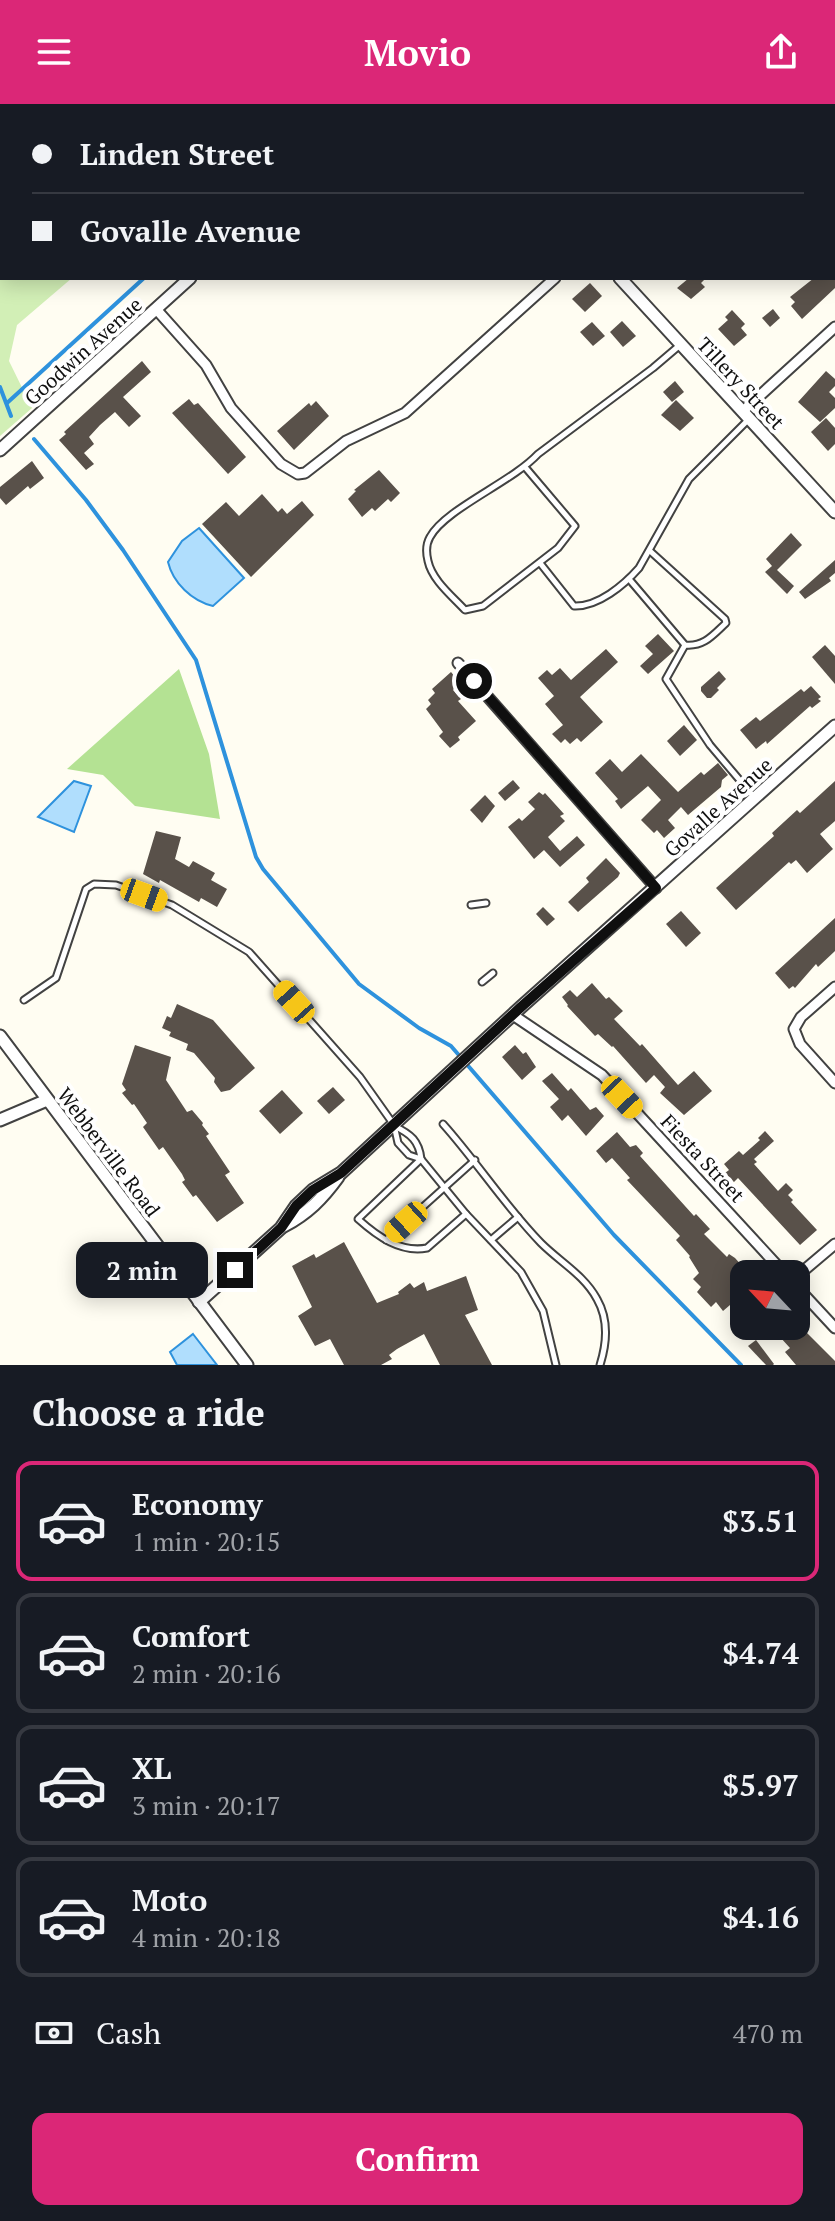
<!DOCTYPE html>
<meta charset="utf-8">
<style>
body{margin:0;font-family:"PT Serif",serif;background:#242831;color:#f1f3f6;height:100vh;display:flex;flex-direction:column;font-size:30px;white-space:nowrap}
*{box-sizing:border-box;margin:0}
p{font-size:26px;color:#9ea1a6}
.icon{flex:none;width:44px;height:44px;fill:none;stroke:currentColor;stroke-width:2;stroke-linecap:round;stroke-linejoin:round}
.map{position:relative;height:1261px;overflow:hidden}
.sheet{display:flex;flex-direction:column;background:#171b24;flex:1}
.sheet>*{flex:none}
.hud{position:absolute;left:0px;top:0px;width:836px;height:176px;box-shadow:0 4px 20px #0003;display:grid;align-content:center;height:176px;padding:0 32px;background:#171b24}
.needle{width:52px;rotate:296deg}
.tools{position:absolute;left:730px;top:1156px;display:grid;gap:16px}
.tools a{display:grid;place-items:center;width:80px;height:80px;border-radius:16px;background:#171b24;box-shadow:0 4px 20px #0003;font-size:40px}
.end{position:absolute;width:36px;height:36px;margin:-18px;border:10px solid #0f0f0f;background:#fff;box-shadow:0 0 0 4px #fff}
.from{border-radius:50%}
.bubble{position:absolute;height:56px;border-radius:16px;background:#171b24;box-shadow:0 4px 20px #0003;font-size:26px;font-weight:700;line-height:56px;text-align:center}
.car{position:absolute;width:24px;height:48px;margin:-24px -12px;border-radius:10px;box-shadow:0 0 6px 2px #0007;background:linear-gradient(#f5c518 24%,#345 0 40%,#f5c518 0 76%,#345 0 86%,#f5c518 0)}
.hud b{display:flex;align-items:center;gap:28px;height:76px;font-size:30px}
.hud b+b{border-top:2px solid #363941}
.hud i{width:20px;height:20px;background:#f1f3f6}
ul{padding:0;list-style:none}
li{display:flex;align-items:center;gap:24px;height:120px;margin:0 16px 12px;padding:0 16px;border:4px solid #363941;border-radius:16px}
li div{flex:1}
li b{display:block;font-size:30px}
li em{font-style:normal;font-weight:700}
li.selected{border-color:#db2777}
li>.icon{width:72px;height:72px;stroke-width:1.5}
h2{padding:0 32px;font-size:36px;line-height:96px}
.pay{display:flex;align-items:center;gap:20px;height:88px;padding:0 32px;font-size:30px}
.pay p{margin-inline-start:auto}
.primary-button{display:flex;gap:16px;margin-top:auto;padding:16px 32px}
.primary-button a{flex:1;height:92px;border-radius:16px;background:#db2777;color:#fff;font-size:32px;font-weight:700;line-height:92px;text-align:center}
header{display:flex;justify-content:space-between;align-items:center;height:104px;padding:0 32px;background:#db2777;color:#fff;font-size:36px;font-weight:700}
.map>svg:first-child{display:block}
.green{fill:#d2efb6}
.forest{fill:#b4e293}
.pitch{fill:#e4f5c9}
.water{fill:#b0defd;stroke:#2e92dd;stroke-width:2}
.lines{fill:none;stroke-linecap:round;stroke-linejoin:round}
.stream{stroke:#2e92dd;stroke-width:4}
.building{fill:#59514a}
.service-casing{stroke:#424242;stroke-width:9}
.minor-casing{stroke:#424242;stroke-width:13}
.tertiary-casing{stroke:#424242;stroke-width:15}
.service{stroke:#fff;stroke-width:5}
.minor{stroke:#fff;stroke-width:9}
.tertiary{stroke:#fff;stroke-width:11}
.route{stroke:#0f0f0f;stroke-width:10}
.labels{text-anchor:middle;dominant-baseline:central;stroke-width:8;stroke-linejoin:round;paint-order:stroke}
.street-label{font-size:20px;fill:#0f0f0f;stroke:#fff}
</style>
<header><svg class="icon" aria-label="menu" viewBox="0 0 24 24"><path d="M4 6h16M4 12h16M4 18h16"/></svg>Movio<svg class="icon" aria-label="share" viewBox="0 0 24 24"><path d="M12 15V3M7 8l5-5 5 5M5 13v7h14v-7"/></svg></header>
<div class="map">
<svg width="835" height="1261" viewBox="0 0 835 1261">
<rect width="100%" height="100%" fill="#fffdf2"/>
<polygon class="green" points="0,0 43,2 2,2 2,174 72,174 17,221 9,257 32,304 0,332"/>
<polygon class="forest" points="179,565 209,650 220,715 135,702 103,671 67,665"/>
<polygon class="pitch" points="43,0 291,0 43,2"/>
<g class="water">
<path d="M199,424l45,50 -31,28c-21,-5 -40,-23 -45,-44l14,-21z"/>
<polygon points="74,677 91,682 74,728 38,713"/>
<polygon points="193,1230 217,1261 177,1261 170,1248"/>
</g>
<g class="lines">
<g class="stream">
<polyline points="333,2 335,0"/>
<polyline points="0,283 11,312"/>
<polyline points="7,299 144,174"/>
<polyline points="34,335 86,396 123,446 196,556 256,753 263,765 359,880 419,924 451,942 614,1131 741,1261"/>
</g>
</g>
<g class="building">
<polygon points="689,174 706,174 701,179 705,183 691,195 677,184"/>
<polygon points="814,174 835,174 835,184 802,215 791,202 795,198 790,193"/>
<polygon points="590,179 602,192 585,208 572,195"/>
<polygon points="773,205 780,214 770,223 762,214"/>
<polygon points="732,206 745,220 741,224 747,231 734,242 718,225 728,216 725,213"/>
<polygon points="622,217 636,232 623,243 610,228"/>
<polygon points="592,218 605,232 593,242 580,228"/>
<polygon points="142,257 151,268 123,293 141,312 129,323 115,308 100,321 89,333 94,340 84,349 94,360 86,366 59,336 66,330 64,328"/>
<polygon points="826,267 835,275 835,282 829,288 835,294 835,304 820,318 798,298"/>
<polygon points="675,277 684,288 672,298 663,288"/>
<polygon points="189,295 194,301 198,299 246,353 228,370 172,309"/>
<polygon points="676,296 694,314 680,327 661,311"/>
<polygon points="316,297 329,312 294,346 277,327 309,299 311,302"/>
<polygon points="826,314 835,324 835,340 828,347 811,328"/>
<polygon points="32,357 44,374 30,385 28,382 6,401 0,394 0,383"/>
<polygon points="379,366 400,389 391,398 388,395 375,407 372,404 362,413 348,395 356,387 354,386"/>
<polygon points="262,390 278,408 282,404 287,410 302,397 314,411 251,473 202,420 226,398 239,412"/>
<polygon points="791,429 802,441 777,466 794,482 787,490 765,468 772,462 766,455"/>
<polygon points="835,456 835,469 829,474 831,477 805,495 799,488"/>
<polygon points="658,530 674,547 648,570 640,562 653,550 645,542"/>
<polygon points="825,541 835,552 835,580 812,553"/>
<polygon points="606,545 618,558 580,593 603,618 581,638 577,634 570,640 565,635 561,639 552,630 563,621 545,600 554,592 538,574 547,566 552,571 560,564 571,576"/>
<polygon points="719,567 726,575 717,584 719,586 711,594 707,594 701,587 701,583"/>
<polygon points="451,568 460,579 453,586 461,595 458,597 476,617 458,633 460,636 450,644 439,632 443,628 426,605 431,600 428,596 435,589 432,585"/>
<polygon points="811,582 821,593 818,595 821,597 812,604 810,602 767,640 766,637 756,645 740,626 756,613 760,617 801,585 804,588"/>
<polygon points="684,621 697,636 680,652 667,637"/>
<polygon points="641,650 678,688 701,668 704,671 718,659 728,671 722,676 721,683 688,711 681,703 668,716 675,724 664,734 657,726 654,729 641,716 661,696 648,682 621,705 615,697 618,695 595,669 610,655 622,668"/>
<polygon points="513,676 520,684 505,697 498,689"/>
<polygon points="835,677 835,717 820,730 833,745 807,769 796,756 791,760 789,758 736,806 716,784 774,732 772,729 797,706 800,709"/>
<polygon points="539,688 543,691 545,689 564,710 560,712 565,717 548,733 560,747 577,732 585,741 560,763 544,746 534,755 508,723 519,714 522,717 535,705 528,698"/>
<polygon points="485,691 495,702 482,719 470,706"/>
<polygon points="156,727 181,733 175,755 189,763 193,757 215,769 211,776 227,785 217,803 201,794 199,798 160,776 159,779 143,770"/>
<polygon points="606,754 620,769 618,773 578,808 568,798 589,778 586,774"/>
<polygon points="543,803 555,815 547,822 536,810"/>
<polygon points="681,807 701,829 686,843 666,820"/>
<polygon points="835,814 835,847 818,863 816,860 795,884 793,882 789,885 775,869"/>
<polygon points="592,879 606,895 609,893 623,907 614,915 640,942 642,940 678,981 694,967 712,987 684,1011 660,989 665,983 654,971 646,979 613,942 612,943 598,930 595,932 567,902 568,901 562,893 570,886 577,893"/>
<polygon points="177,900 213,916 255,964 230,986 221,988 214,978 215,974 194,949 186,946 188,940 169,932 171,928 162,924 167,912 171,914"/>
<polygon points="135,941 171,953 166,976 187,1008 192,1006 203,1019 202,1021 209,1030 206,1032 230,1068 225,1071 244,1099 217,1118 196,1091 193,1093 182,1078 185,1076 182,1070 163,1043 159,1046 143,1023 147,1019 134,1000 132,1001 122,989 126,986 122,980"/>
<polygon points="515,941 523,950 526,948 536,963 522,976 502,953"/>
<polygon points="552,969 568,987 571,984 590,1006 596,1003 604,1012 586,1032 568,1011 562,1017 550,1003 559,995 542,977"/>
<polygon points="333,983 345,996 329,1010 317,997"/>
<polygon points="282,986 303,1009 280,1030 259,1007"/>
<polygon points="765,1027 774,1037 754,1055 757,1058 754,1060 778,1087 786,1079 793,1086 788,1091 793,1096 791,1098 817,1126 800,1141 738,1074 734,1078 725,1069 729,1066 724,1060 739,1047 743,1051 760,1036 758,1034"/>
<polygon points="617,1028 630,1043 636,1041 643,1049 640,1052 694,1112 696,1110 710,1125 704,1130 727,1153 729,1150 735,1154 744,1164 744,1189 723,1207 716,1198 711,1203 697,1188 701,1183 693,1175 699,1169 689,1153 690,1152 676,1136 680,1132 627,1076 630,1074 612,1054 606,1059 596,1047"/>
<polygon points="344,1138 377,1199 399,1190 398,1188 410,1179 414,1184 424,1178 427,1187 466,1172 478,1206 465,1211 492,1261 440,1261 424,1230 397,1245 389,1251 392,1255 381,1261 344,1261 330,1235 315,1242 298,1212 312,1203 292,1162 314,1150 316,1154"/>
<polygon points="770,1222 800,1222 835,1257 835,1261 796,1261 785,1248 790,1244"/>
<polygon points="756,1236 774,1260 773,1261 766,1261 748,1242"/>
</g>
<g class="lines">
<defs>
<g id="service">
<polyline points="757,2 759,0"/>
<path d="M525,363l50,59 -17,22 -75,58 -18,4c-13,-14 -33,-30 -37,-49 -2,-8 -2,-17 2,-24 15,-28 82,-55 108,-83l115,-86 27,-23"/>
<path d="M540,459l34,43c24,1 50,-21 65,-38l50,-89 60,-60"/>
<path d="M629,475l56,66c19,2 28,-10 41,-22l-1,-4 -75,-68"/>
<polyline points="685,541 666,575 710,641 754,693"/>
<polyline points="471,801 486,799"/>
<polyline points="482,878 493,869"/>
<polyline points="24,896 56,874 86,785 94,780 116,781 172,801 249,848 360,973 394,1021 398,1039 409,1051 421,1055 466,1110 521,1168 543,1207 556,1261"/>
<path d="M443,1020c34,38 62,82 98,119 19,19 43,32 56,56 12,21 10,44 3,66"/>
<path d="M394,1022c17,8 25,15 27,33"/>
<path d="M421,1055l-63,60c19,17 42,34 69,29l39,-34"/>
<polyline points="386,1136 475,1056"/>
<polyline points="491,1136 518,1113"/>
</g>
<g id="minor">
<polyline points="156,205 206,261 231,304 281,360 298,370 305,369 346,337 405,309 555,174"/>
<polyline points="743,307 835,223"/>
<polyline points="458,559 656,784"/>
<polyline points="835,883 801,913 794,925 800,940 835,979"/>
<polyline points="513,911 602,971 785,1170"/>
<polyline points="796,1173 835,1140"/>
<polyline points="796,1182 835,1224"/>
</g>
<g id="tertiary">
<polyline points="463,0 465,2"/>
<polyline points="380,2 382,0"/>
<polyline points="620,174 835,408"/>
<polyline points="0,346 190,174"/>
<polyline points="0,932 247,1261"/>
<polyline points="0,1016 47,996"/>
<path d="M284,1122c24,-13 38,-27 54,-49"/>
<polyline points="199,1198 281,1124 296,1102 313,1086 341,1069 521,903 835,622"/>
</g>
</defs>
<use href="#service" class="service-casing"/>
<use href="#minor" class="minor-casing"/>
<use href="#tertiary" class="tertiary-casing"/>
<use href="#service" class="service"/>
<use href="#minor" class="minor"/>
<use href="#tertiary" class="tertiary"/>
</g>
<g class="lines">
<polyline class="route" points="235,1166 281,1124 296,1102 313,1086 341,1069 521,903 656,784 474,577"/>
</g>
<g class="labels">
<g class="street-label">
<text transform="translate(83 247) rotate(-42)">Goodwin Avenue</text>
<text transform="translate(741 279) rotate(47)">Tillery Street</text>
<text transform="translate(718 703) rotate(-42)">Govalle Avenue</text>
<text transform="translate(109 1048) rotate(53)">Webberville Road</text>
<text transform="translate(703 1054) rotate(47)">Fiesta Street</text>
</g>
</g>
</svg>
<div class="tools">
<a><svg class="needle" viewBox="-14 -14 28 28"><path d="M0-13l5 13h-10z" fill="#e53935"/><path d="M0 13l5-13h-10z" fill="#9ea1a6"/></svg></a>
</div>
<i class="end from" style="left:474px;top:577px"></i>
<i class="end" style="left:235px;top:1166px"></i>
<div class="bubble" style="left:76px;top:1138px;width:132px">2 min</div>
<i class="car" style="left:144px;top:791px;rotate:110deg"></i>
<i class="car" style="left:294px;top:898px;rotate:318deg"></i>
<i class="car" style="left:622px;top:993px;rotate:137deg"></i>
<i class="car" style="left:406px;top:1118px;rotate:228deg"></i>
<div class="hud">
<b><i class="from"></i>Linden Street</b>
<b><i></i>Govalle Avenue</b>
</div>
</div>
<section class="sheet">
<h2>Choose a ride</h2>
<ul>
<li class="selected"><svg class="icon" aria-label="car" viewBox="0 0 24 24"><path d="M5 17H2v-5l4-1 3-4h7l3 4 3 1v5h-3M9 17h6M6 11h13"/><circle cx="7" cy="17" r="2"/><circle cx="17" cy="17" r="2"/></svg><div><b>Economy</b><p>1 min · 20:15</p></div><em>$3.51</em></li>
<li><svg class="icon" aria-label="car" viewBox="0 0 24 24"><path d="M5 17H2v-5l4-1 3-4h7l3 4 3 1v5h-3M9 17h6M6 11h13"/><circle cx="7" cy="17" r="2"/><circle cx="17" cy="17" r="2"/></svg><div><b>Comfort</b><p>2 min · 20:16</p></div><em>$4.74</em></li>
<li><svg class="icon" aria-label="car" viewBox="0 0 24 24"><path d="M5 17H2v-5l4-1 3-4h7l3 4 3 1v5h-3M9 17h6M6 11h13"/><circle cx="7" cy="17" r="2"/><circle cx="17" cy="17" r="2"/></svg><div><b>XL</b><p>3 min · 20:17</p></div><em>$5.97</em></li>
<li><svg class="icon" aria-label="car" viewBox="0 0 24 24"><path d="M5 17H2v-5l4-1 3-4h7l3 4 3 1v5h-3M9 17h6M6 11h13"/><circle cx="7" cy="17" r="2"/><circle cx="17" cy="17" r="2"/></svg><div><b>Moto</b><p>4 min · 20:18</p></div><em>$4.16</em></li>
</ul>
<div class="pay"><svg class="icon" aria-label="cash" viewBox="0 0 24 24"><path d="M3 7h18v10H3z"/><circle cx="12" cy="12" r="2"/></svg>Cash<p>470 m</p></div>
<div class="primary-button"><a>Confirm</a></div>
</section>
